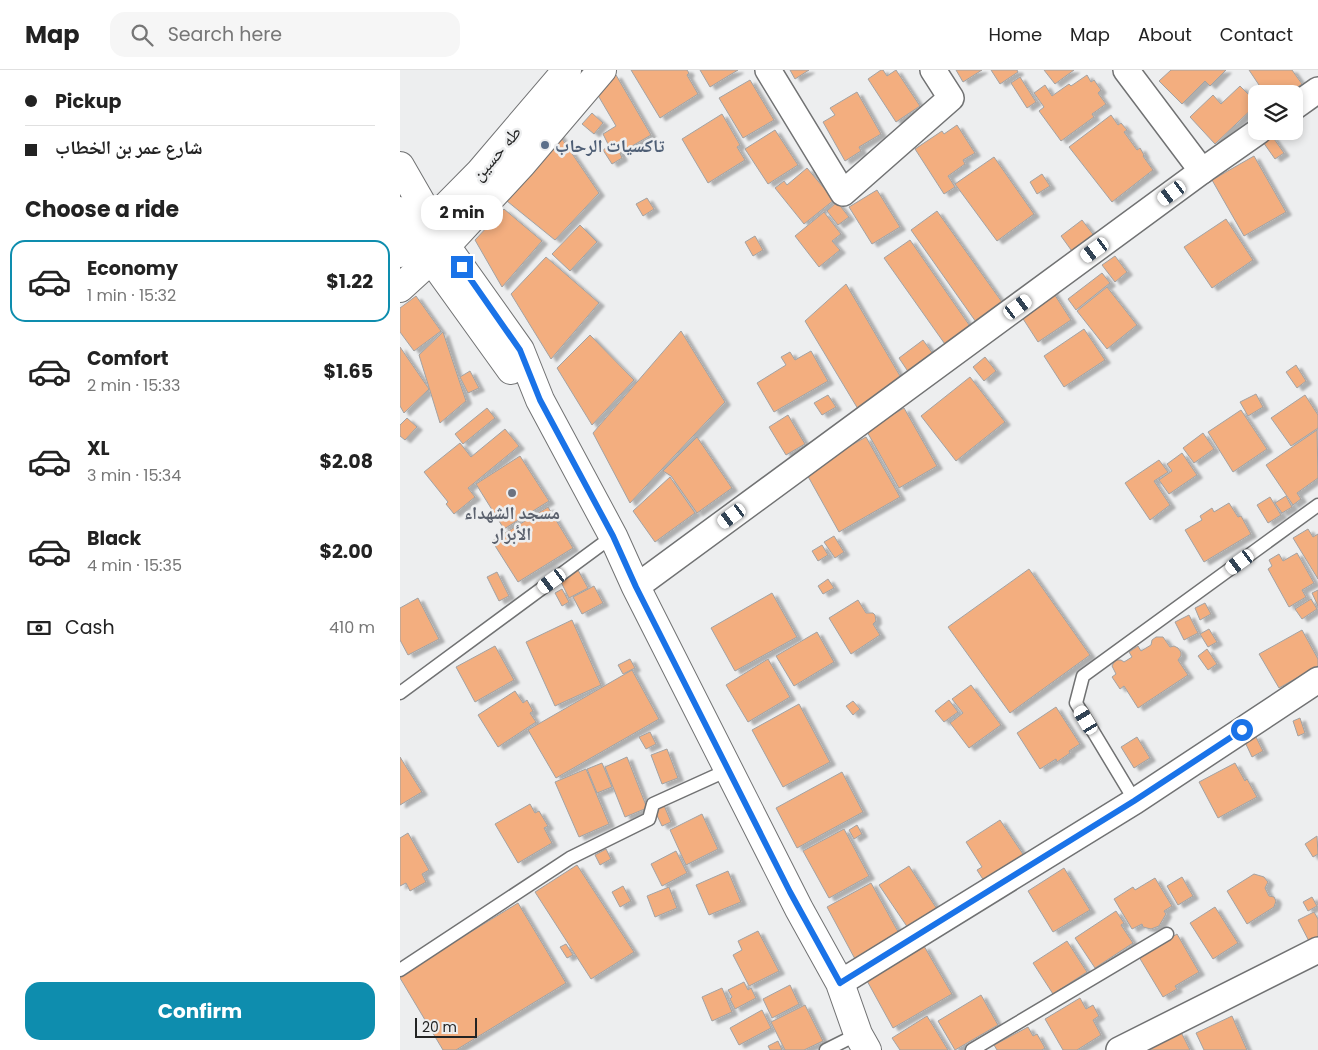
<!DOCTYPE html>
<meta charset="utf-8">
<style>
body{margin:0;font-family:Poppins,"Noto Naskh Arabic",sans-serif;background:#f6f6f6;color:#222;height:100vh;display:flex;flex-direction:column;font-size:19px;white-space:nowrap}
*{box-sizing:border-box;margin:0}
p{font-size:16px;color:#767676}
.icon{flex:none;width:28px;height:28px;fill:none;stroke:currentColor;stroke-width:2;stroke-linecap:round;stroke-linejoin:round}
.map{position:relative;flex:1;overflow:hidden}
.drawer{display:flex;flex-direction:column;background:#fff;width:400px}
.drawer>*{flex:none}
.top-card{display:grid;align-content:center;height:110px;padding:0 25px;background:#fff}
.buttons{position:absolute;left:848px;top:15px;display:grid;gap:10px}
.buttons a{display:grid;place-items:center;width:55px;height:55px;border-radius:10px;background:#fff;box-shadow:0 2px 8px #0003;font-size:25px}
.scale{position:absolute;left:15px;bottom:12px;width:62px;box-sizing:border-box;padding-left:5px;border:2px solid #232424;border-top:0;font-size:14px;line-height:18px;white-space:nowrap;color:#232424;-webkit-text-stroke:4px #edeeef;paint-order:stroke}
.end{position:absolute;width:22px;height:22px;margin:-11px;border:6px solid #1a73e8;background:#fff;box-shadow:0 0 0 2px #fff}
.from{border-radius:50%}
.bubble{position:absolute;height:35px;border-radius:15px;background:#fff;box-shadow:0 2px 8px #0003;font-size:16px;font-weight:700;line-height:35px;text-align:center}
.car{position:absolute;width:15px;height:30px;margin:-15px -8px;border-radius:6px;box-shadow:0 0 4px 1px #0007;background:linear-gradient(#fff 24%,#345 0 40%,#fff 0 76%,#345 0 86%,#fff 0)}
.top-card b{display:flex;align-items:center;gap:18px;height:48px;font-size:19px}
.top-card b+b{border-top:1px solid #e0e0e0}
.top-card i{width:12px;height:12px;background:#222}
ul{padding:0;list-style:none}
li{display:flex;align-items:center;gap:15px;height:82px;margin:0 10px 8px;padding:0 15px;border:2px solid transparent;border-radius:15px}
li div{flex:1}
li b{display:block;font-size:19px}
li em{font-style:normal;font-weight:700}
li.selected{border-color:#0e8dae}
li>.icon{width:45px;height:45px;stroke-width:1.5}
h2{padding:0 25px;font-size:22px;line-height:60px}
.pay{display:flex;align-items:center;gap:12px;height:55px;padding:0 25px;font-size:19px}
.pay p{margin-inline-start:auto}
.cta{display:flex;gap:10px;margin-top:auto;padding:10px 25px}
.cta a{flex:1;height:58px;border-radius:15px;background:#0e8dae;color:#fff;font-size:20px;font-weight:700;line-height:58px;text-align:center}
header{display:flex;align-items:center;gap:30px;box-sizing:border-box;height:70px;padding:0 25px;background:#fff;border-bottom:1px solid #e0e0e0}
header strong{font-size:24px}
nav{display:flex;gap:28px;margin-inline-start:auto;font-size:18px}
.search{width:350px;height:45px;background:#f6f6f6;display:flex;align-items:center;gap:12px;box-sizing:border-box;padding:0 18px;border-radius:15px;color:#767676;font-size:19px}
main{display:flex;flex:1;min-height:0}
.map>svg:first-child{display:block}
.building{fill:#f3ae7f;stroke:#a3a2a2;filter:url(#shadow)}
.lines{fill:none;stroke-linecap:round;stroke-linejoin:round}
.service-casing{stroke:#717273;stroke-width:15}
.minor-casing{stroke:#717273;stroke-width:28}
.secondary-casing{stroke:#717273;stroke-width:30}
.service{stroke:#fff;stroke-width:12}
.minor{stroke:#fff;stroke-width:25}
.secondary{stroke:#fff;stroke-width:28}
.route{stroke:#1a73e8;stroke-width:6}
.service-dot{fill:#5c6f8a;stroke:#edeeef;stroke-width:2}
.worship-dot{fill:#6b7280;stroke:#edeeef;stroke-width:2}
.labels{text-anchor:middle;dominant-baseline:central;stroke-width:5;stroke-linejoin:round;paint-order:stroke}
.service-label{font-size:18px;font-weight:bold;fill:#4e5e75;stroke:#edeeef;text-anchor:start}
.street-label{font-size:18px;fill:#232424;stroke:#edeeef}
.worship-label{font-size:18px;font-weight:bold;fill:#5b616d;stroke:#edeeef}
</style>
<header>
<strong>Map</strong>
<div class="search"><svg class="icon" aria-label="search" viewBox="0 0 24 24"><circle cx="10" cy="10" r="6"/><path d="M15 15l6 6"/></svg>Search here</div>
<nav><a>Home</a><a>Map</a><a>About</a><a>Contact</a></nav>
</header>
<main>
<section class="drawer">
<div class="top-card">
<b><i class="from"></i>Pickup</b>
<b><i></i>شارع عمر بن الخطاب</b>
</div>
<h2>Choose a ride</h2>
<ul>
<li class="selected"><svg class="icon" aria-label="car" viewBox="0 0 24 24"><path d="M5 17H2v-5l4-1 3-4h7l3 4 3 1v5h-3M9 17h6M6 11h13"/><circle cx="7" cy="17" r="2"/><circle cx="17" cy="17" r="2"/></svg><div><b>Economy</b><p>1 min · 15:32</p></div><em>$1.22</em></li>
<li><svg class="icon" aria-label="car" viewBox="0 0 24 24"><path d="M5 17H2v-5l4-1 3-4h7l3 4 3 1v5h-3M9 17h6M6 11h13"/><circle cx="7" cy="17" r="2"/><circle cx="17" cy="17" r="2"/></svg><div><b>Comfort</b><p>2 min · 15:33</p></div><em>$1.65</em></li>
<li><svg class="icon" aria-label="car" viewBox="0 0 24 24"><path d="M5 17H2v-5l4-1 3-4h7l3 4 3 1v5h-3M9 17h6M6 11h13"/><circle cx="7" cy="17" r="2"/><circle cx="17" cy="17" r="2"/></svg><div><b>XL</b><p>3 min · 15:34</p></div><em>$2.08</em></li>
<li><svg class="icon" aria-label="car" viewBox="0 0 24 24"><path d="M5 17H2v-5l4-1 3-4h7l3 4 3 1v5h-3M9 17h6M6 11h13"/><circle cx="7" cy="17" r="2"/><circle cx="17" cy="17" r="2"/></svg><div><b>Black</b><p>4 min · 15:35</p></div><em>$2.00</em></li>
</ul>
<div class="pay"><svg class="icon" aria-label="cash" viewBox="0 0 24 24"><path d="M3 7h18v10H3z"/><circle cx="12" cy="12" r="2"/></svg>Cash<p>410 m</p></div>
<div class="cta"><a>Confirm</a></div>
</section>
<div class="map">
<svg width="918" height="980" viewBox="0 0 918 980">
<defs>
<filter id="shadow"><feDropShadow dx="5.5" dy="3" stdDeviation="1" flood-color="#0004"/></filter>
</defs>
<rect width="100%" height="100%" fill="#edeeef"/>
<g class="building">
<polygon points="231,0 287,0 289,3 287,5 298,24 260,48"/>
<polygon points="300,0 338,0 310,17"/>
<polygon points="390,0 409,0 395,9"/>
<polygon points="481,0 483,0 487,6 496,0 520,36 496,52 468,9"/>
<polygon points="556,0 582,0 563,12"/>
<polygon points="591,0 617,0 618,2 600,14"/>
<polygon points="644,0 674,0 655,14"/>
<polygon points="771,0 826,0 810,16 805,11 782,34 759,11"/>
<polygon points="849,0 892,0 902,14 888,24 865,24"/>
<polygon points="216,5 251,65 220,83 222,88 212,94 203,80 209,76 203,64 216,56 196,22 203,13"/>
<polygon points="687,5 691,12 694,10 701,20 698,23 706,34 692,44 694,47 661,71 639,41 644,37 634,23 645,15 652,26 669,14 671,16"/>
<polygon points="620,7 636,32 627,38 611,13"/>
<polygon points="350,10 374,50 343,68 319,28"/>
<polygon points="840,16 856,32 856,35 815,74 790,47 813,25 821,34"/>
<polygon points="457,22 481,64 459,77 461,81 445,91 423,52 435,45 430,38"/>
<polygon points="192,43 203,53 194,64 182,54"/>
<polygon points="322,44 340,75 337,77 345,90 308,113 282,69"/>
<polygon points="711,45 718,55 721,53 727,60 724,62 737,80 740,78 744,85 743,86 753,100 712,132 669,77"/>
<polygon points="557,55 575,83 563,90 565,94 548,106 555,117 544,124 515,79 542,61 544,64"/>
<polygon points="375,60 398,95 368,114 345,79"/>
<polygon points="158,63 199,123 155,170 102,127"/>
<polygon points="872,66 884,83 875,89 863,72"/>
<polygon points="854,86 886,142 844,166 812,110"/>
<polygon points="594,87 634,144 597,171 555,114"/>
<polygon points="407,98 434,130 404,154 375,118 384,111 387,115"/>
<polygon points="642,104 650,116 637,124 630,112"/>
<polygon points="477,120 500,157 472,174 449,137"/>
<polygon points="247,128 254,139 243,146 236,134"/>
<polygon points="437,132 449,147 438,155 427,141"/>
<polygon points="104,139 142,171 102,217 75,170"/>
<polygon points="537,141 602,232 576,252 511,160"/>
<polygon points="424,142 441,164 432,171 440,180 419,197 395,166"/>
<polygon points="826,149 853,190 812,218 784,177"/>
<polygon points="682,150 696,168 674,184 661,166"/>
<polygon points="180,155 197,172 170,201 152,184"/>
<polygon points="355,166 363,180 353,186 345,172"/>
<polygon points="510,170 572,259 547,277 484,188"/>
<polygon points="715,186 727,202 715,212 702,195"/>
<polygon points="146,187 199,233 151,289 111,224"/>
<polygon points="702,203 710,213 676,240 668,229"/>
<polygon points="446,214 503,311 458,339 405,251"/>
<polygon points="707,217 737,255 707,279 677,241"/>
<polygon points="651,219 671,250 638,272 618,241"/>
<polygon points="16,226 41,261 14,281 0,262 0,238"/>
<polygon points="684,259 705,290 664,317 644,286"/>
<polygon points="281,261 325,332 230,433 193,363"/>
<polygon points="43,262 66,331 40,353 19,285"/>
<polygon points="190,265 234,310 192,355 157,298"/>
<polygon points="523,270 536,288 511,306 499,288"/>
<polygon points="0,277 29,319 4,343 0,336"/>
<polygon points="411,281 428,311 374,342 357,313 386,295 381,287 390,282 395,290"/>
<polygon points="585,287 596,301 584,311 573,297"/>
<polygon points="896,295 906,311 897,318 886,302"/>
<polygon points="70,301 79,318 68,323 60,307"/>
<polygon points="570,307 605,352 556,391 521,346"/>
<polygon points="856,324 863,337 848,346 840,332"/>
<polygon points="428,325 436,337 422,345 414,333"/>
<polygon points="905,325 918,345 918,358 891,376 871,348"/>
<polygon points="87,338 95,348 63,374 55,364"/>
<polygon points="504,338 537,396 499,418 466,360"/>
<polygon points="841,340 867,379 833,402 808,362"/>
<polygon points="388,345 405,374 386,385 369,357"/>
<polygon points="7,348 17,357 5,370 0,366 0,355"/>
<polygon points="105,359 119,376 68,418 75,427 54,444 46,434 48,432 24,402 60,373 71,387"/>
<polygon points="917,360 918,408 897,423 901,429 893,435 866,395"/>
<polygon points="803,363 814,379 794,393 783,378"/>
<polygon points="297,367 332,418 297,443 271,406 263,401"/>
<polygon points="466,367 500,427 439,462 405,401"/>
<polygon points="782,383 797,405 769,424 759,410 772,401 767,394"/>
<polygon points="120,386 149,431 104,459 76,414"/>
<polygon points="759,390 768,402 754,411 770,435 750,450 725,413"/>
<polygon points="270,407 295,443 255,472 233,441"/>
<polygon points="886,426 892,437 882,443 875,433"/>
<polygon points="870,427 881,445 868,453 857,435"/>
<polygon points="829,433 838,447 841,446 851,464 804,492 785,460 802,450 800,446 812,438 814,442"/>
<polygon points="148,437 173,478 118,512 92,471"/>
<polygon points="908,459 913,467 918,464 918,509 893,468"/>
<polygon points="434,466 444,482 435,488 424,472"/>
<polygon points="422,475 428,485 418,491 412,481"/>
<polygon points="897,483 914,513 902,520 906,527 889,537 868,499 872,496 869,490 879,484 883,491"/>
<polygon points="629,499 690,585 610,643 548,557"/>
<polygon points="178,500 188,518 169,528 160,510"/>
<polygon points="97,502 109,526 99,531 87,507"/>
<polygon points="428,509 434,518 423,524 418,516"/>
<polygon points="194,516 203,533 182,544 173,527"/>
<polygon points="162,519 169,532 162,536 155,523"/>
<polygon points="918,520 918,536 912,523"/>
<polygon points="372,523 397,567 335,601 311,558"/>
<polygon points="18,528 39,569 8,585 0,570 0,538"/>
<polygon points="911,529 917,539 902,549 895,539"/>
<polygon points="458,530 466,543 473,543 475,545 476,551 473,554 480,565 451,584 429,548"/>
<polygon points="805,533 811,544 800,550 795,538"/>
<polygon points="789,545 798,563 784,570 775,552"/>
<polygon points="172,550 201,615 155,636 126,572"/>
<polygon points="809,559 817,572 808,577 800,564"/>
<polygon points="902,560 918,589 918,596 879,618 859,584"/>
<polygon points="417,562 434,592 394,616 376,586"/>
<polygon points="756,567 763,567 770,577 774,576 778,578 781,582 781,586 778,590 788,605 738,638 724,616 720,619 712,607 716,604 712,596 714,592 717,590 721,590 724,592 732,587 729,582 738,576 741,581 751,575 752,570"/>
<polygon points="95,576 114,610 75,632 56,597"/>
<polygon points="807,579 817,594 808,600 798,586"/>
<polygon points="230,589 235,598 223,604 218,595"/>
<polygon points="368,589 390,627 348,652 326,615"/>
<polygon points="232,600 259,649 156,708 128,660"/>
<polygon points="571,615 601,655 569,678 550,653 563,643 552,629"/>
<polygon points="115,621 123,633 127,630 133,641 130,643 136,652 98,677 78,645"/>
<polygon points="549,630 558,642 544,652 535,641"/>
<polygon points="453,631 460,639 453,645 446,636"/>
<polygon points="399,634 430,692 383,717 352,660"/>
<polygon points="656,637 680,674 669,681 670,683 657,692 656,689 640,699 617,663"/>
<polygon points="900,648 905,663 898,666 893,651"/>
<polygon points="250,662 256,674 246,679 239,667"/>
<polygon points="855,665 863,681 852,687 844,670"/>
<polygon points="737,667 750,688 734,698 721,677"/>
<polygon points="267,679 278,708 262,714 251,685"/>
<polygon points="0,687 22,722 0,735"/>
<polygon points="227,687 247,738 225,747 205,697"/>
<polygon points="202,693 212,717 197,723 187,699"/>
<polygon points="835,693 845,711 847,709 857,727 818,748 799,712"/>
<polygon points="186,699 209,754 179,767 155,712"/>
<polygon points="442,702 463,742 397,778 376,738"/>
<polygon points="263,733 271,752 262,756 253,737"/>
<polygon points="130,734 135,743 139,741 148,756 144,758 152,773 118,793 95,754"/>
<polygon points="302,744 318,779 286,795 270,760"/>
<polygon points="600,750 625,787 586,814 577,800 582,797 566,772"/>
<polygon points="457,755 462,764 454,769 449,760"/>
<polygon points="444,759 469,806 429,828 403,781"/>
<polygon points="8,763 29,800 22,804 26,812 10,821 6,813 0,816 0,768"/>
<polygon points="917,766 918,784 913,787 905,774"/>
<polygon points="206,779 211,789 200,795 195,785"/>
<polygon points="276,781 287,803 262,816 251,794"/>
<polygon points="177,795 234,882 191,909 135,822"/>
<polygon points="509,796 537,839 508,858 479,815"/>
<polygon points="664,798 690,840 653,862 628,821"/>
<polygon points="328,801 341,832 309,845 296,815"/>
<polygon points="854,804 864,807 868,812 865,818 869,826 874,827 876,831 874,837 847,854 827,821"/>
<polygon points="782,807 793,826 778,835 767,816"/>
<polygon points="755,808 772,836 764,841 766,844 759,856 751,859 743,857 742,854 732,859 714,829 733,817 735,820"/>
<polygon points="471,813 500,865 455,889 427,837"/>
<polygon points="223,816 231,831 220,837 212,822"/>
<polygon points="269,817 277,838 255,847 247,826"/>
<polygon points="912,827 917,836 908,841 903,832"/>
<polygon points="118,833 166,913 56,980 43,980 0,908 0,905"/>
<polygon points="815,837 838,873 813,889 790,853"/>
<polygon points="716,841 724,853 721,855 733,873 695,898 675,868"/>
<polygon points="914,842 918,849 918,874 912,877 898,850"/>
<polygon points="358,861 379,901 349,916 333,885 342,880 338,871"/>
<polygon points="777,864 799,902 775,916 777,919 763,927 739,887"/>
<polygon points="667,871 687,902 653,924 633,893"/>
<polygon points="166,874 173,885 167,888 160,877"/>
<polygon points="524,876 552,924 493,958 466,909"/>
<polygon points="344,912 348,920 351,918 356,928 335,939 330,929 332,927 328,920"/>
<polygon points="390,915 399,934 372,948 363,929"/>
<polygon points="322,918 332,942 312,951 302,927"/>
<polygon points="581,925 598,955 555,980 538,951"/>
<polygon points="680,928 686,939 693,935 699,946 693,950 701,965 677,980 663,980 645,949"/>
<polygon points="405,935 423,971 404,980 385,980 371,952"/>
<polygon points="362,940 371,958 339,975 330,958"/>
<polygon points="527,946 548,980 500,980 492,968"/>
<polygon points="832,946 847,980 804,980 796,963"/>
<polygon points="628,957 633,966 637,964 645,978 642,980 597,980 594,975"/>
<polygon points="781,962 790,980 747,980"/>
<polygon points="378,971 382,980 370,980 368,976"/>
</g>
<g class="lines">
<defs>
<g id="service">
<polyline points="0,623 213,466"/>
<polyline points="735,731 676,633 683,606 918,435"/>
<polyline points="0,900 170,788 249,749 253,734 328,700"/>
<polyline points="426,980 458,964"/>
<polyline points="572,980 767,864"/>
</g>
<g id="minor">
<polyline points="368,0 443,123 551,28 533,0"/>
<polyline points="726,0 802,101"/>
<polyline points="894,37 918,20"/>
<polyline points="236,517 802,101 859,61"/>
<polyline points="440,913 735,731 918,610"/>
<polyline points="719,980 918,880"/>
</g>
<g id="secondary">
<polyline points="0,96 46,176 120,280 140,330 213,466 236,517 399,839 440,913 458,964 467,980"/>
<polyline points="0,141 16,168 111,300"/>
<polyline points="0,183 80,102 167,0"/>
<polyline points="0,218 46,176 122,94 202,0"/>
</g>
</defs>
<use href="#service" class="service-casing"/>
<use href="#minor" class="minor-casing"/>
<use href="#secondary" class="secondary-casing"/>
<use href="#service" class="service"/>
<use href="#minor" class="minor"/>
<use href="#secondary" class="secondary"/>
</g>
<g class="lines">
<polyline class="route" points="62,197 120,280 140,330 213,466 236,517 390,822 440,913 734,731 842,660"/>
</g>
<circle class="service-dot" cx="145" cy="75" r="5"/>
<circle class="worship-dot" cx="112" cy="423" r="5"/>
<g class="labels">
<g class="service-label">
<text x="155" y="75">تاكسيات الرحاب</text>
</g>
<g class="street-label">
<text transform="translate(96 83) rotate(-49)">طه حسين</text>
</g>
<g class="worship-label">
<text x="112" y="442">مسجد الشهداء<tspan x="112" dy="21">الأبرار</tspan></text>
</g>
</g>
</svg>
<div class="buttons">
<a><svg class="icon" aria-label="layers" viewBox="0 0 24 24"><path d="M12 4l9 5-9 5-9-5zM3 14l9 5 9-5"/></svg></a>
</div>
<div class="scale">20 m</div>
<i class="end from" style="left:842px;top:660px"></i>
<i class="end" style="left:62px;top:197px"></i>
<div class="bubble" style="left:21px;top:125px;width:82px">2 min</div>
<i class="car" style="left:772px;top:123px;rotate:234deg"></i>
<i class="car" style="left:695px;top:180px;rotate:234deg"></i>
<i class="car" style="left:618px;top:237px;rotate:54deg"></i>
<i class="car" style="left:332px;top:446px;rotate:234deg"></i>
<i class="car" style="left:840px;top:492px;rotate:234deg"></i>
<i class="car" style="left:152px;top:511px;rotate:234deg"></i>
<i class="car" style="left:686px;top:650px;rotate:329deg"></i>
</div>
</main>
